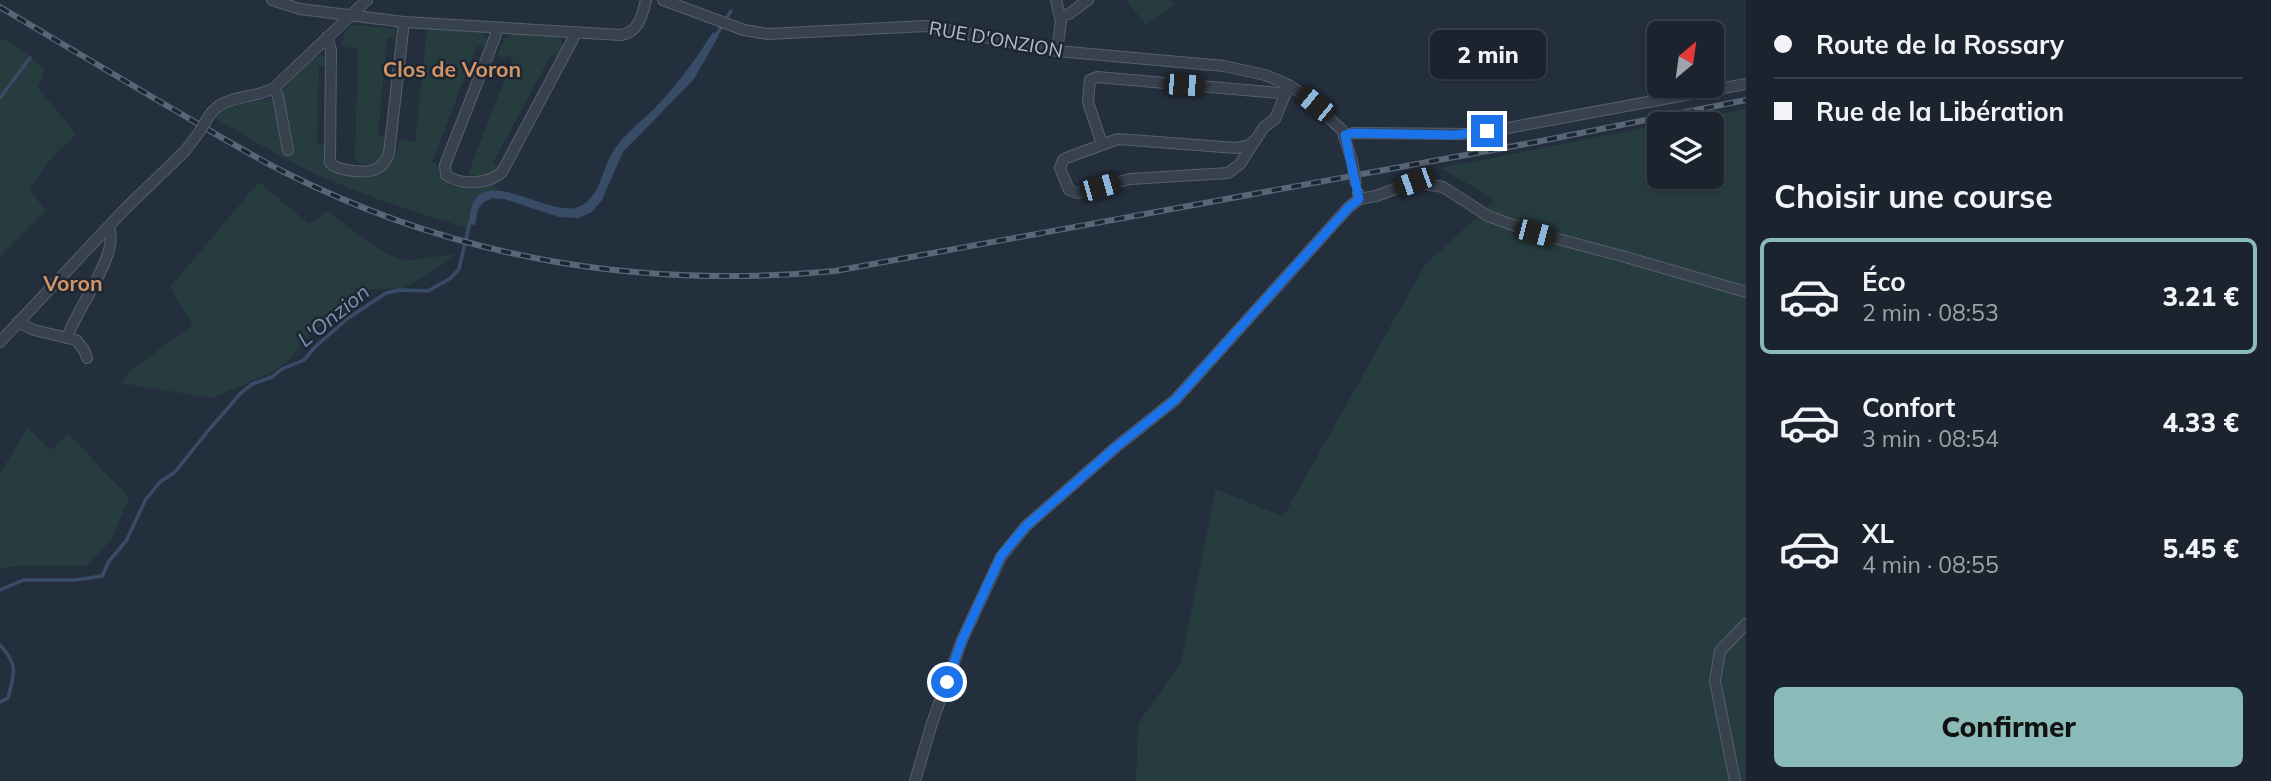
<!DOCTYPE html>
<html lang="fr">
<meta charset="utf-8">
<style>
body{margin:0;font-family:Mulish,sans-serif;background:#242b36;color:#f1f3f6;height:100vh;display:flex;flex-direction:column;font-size:26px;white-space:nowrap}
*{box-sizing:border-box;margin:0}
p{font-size:23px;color:#a0a4aa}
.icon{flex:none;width:38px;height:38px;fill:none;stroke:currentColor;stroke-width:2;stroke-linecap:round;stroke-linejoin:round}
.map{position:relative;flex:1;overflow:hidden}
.panel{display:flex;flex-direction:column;background:#1b232e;width:525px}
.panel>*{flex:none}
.banner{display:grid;align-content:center;height:154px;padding:0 28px;background:#1b232e}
.needle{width:46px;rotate:29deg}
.fabs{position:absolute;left:1647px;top:21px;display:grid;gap:14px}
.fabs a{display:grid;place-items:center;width:77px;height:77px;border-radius:10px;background:#1b232e;box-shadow:0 2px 5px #0004,0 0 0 2px #39404a;font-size:35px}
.end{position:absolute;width:32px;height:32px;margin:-16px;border:9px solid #1a73e8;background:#fff;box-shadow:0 0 0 4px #fff}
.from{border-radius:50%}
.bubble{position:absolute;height:49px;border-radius:10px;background:#1b232e;box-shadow:0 2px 5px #0004,0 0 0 2px #39404a;font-size:23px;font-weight:800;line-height:49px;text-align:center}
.car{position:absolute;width:21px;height:42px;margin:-21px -10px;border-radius:9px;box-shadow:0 0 5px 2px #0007;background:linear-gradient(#222 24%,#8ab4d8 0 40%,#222 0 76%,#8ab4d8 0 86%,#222 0)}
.banner b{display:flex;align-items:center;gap:24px;height:66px;font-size:26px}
.banner b+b{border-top:2px solid #39404a}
.banner i{width:18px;height:18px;background:#f1f3f6}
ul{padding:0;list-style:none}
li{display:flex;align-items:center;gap:21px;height:116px;margin:0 14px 10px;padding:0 14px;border:4px solid transparent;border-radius:10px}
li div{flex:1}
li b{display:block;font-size:26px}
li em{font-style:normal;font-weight:800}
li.current{border-color:#8bbbb9}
li>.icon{width:63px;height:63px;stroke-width:1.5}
h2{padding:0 28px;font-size:32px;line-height:84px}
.cta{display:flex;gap:14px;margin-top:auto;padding:14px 28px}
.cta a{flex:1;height:80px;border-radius:10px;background:#8bbbb9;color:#111;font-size:28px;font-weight:800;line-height:80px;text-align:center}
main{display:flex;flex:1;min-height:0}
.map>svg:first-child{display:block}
.green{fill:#263c3f}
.water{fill:#394c67}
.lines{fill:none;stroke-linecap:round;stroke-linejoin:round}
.stream{stroke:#394c67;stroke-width:3.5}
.minor-casing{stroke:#565f6c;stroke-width:12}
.minor{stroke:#38414e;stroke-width:10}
.rail-casing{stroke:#5a6575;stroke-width:6}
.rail{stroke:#1d2633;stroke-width:3.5;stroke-dasharray:10;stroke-linecap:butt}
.minor-bridge-casing{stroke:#565f6c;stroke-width:12;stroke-linecap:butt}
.minor-bridge{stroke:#38414e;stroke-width:10}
.route{stroke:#1a73e8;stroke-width:9}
.labels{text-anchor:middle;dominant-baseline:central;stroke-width:5;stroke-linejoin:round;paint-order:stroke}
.street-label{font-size:19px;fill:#b4bcc9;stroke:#1d2633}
.neighbourhood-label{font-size:21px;font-weight:bold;fill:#d59563;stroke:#1d2633}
.water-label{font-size:21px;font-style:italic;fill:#7c92b1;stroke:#1d2633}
</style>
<main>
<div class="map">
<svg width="1746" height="781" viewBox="0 0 1746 781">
<rect width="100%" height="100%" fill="#242f3e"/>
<g class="green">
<polygon points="1126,0 1171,0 1174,4 1146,25"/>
<path d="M358,25l38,4 -1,9h-8l-9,98 8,1c-3,21 -4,29 -28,26v-3l-3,-1 3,-111 -16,-1 2,-15 6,-6z"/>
<path d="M427,28l53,4 7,6 -2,10 -8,-2 -45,116 7,3c-1,31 36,23 55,20l4,6 -14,2 -15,23 -2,12c-56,-17 -112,-35 -164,-60 -31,-15 -60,-34 -90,-51l10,-9 49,-10 13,57 8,-1 -11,-63 4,-7 30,-27 5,-2 4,3v8l-6,1 -2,77 8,1 1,23c8,5 18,5 27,6 28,4 41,-5 46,-34l16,2z"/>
<path d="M515,33l40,3 7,4 1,8 -4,10 -8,-3 -58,108 7,4c-10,9 -19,11 -32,7l45,-116 -6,-3 -2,4 -8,-4 8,-17z"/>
<polygon points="0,38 15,45 45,69 38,88 76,134 55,154 29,189 46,211 0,257"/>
<polygon points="1746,109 1746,781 1136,781 1138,724 1181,662 1216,489 1283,517 1425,265 1495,200 1441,168 1659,125 1659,177 1712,177 1712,124 1665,124"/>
<polygon points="259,182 309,224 327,211 378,249 403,261 455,254 426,276 401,289 371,289 343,304 302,343 288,361 272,372 212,398 121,383 130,370 193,326 170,287"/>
<polygon points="28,428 51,450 69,434 129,498 111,540 86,566 16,566 0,569 0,473"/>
</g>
<path class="water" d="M713,32l6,3 -25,44 -71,73 -21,48 -10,12 -14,6 -19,-1 -55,-18 -11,-1 -9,4 -6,7 -3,16 -6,-1c2,-71 77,-5 109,-17 22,-9 23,-34 33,-52 10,-19 29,-32 44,-47 24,-26 39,-46 58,-76z"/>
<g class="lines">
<g class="stream">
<polyline points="715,37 731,11"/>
<polyline points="0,98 30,58"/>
<polyline points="0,590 24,580 76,580 102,576 109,561 126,541 146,499 160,482 175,472 207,432 241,393 252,384 272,377 282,369 304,360 315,347 347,319 386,293 400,290 428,291 451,278 459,269 470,222"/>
<path d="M0,645c19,20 14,29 8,53l-8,4"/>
</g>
<defs>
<g id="minor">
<path d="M272,0l28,9 104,13 217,13c18,-3 21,-19 25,-35"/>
<polyline points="663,0 744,30 768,34 926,26 1057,51 1224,66 1265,75 1280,81 1300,92 1342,130 1352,161"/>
<polyline points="1056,0 1061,21 1057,51"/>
<polyline points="1061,16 1069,14 1088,0"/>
<path d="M497,28l-2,9 -50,128 1,10c15,11 43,9 56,-3l71,-133 2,-7"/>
<path d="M327,37l4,13 -1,113c9,8 39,12 49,4 5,-3 8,-8 10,-14l15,-131"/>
<polyline points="274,88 278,96 288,150"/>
<path d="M209,116c14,-22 43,-16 65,-28l93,-88"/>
<polyline points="1345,135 1353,133 1475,134 1746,84"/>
<polyline points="1254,141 1249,145 1236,148 1118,139 1066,158 1063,160 1060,168 1069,190 1077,193 1130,179 1228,173 1240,164 1264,127 1275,119 1289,85"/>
<polyline points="1102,144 1088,102 1090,80 1097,77 1279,93 1287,90"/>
<polyline points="1358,193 1359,199 1376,196 1414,182 1443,187 1488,216 1535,233 1622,256 1746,292"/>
<polyline points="18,322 34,330 76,340 84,350 87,358"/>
<path d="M67,338c7,-25 56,-89 41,-111"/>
<polyline points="0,342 125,209 185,151 200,131"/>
<polyline points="915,781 932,723 962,640 1001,557 1026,526 1116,447 1175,400 1348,208 1359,199"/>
<polyline points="1735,781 1715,681 1720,651 1746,624"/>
</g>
</defs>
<use href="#minor" class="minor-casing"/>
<use href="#minor" class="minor"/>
<defs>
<path id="rail" d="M0,7c55,33 110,65 164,97 40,23 79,47 120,68 175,88 357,117 551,99l701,-129 210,-42"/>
</defs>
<use href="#rail" class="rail-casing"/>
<use href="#rail" class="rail"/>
<defs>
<g id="minor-bridge">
<polyline points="200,131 209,116"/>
<polyline points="1352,161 1356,185"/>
</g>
</defs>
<use href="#minor-bridge" class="minor-bridge-casing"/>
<use href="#minor-bridge" class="minor-bridge"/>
</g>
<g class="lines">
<polyline class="route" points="947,682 962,640 1001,556 1026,526 1116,447 1175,400 1348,208 1359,199 1345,135 1353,133 1455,135 1487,131"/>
</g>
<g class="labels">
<g class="street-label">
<text transform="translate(996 39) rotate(10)">RUE D'ONZION</text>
</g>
<g class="neighbourhood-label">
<text x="452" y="69">Clos de Voron</text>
<text x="73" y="283">Voron</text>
</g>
<g class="water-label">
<text transform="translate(333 315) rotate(-39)">L'Onzion</text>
</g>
</g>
</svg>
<div class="fabs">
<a><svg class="needle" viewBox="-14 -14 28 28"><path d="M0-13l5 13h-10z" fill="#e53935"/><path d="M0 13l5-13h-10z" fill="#a0a4aa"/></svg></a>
<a><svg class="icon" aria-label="layers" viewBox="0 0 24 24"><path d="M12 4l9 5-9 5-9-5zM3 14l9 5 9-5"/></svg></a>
</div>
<i class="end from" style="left:947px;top:682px"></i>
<i class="end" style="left:1487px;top:131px"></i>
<div class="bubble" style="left:1430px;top:30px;width:116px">2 min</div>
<i class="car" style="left:1184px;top:85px;rotate:94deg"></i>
<i class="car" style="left:1315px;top:104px;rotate:309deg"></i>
<i class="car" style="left:1414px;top:182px;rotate:250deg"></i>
<i class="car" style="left:1100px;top:187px;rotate:74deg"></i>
<i class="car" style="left:1535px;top:233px;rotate:105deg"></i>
</div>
<section class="panel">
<div class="banner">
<b><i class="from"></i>Route de la Rossary</b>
<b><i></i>Rue de la Libération</b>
</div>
<h2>Choisir une course</h2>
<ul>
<li class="current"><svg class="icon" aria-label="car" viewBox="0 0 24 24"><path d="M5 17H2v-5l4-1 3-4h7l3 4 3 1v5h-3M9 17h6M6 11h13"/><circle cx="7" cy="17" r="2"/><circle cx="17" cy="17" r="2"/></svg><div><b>Éco</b><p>2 min · 08:53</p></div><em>3.21 €</em></li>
<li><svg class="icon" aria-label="car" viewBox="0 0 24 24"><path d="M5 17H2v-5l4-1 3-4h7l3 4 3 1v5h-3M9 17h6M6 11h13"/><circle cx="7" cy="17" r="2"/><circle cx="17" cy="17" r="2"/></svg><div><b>Confort</b><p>3 min · 08:54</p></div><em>4.33 €</em></li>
<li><svg class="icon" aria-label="car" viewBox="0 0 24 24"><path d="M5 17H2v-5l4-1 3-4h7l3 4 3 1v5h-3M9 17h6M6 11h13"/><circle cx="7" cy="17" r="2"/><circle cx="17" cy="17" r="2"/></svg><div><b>XL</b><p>4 min · 08:55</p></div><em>5.45 €</em></li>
</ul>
<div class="cta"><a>Confirmer</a></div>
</section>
</main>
